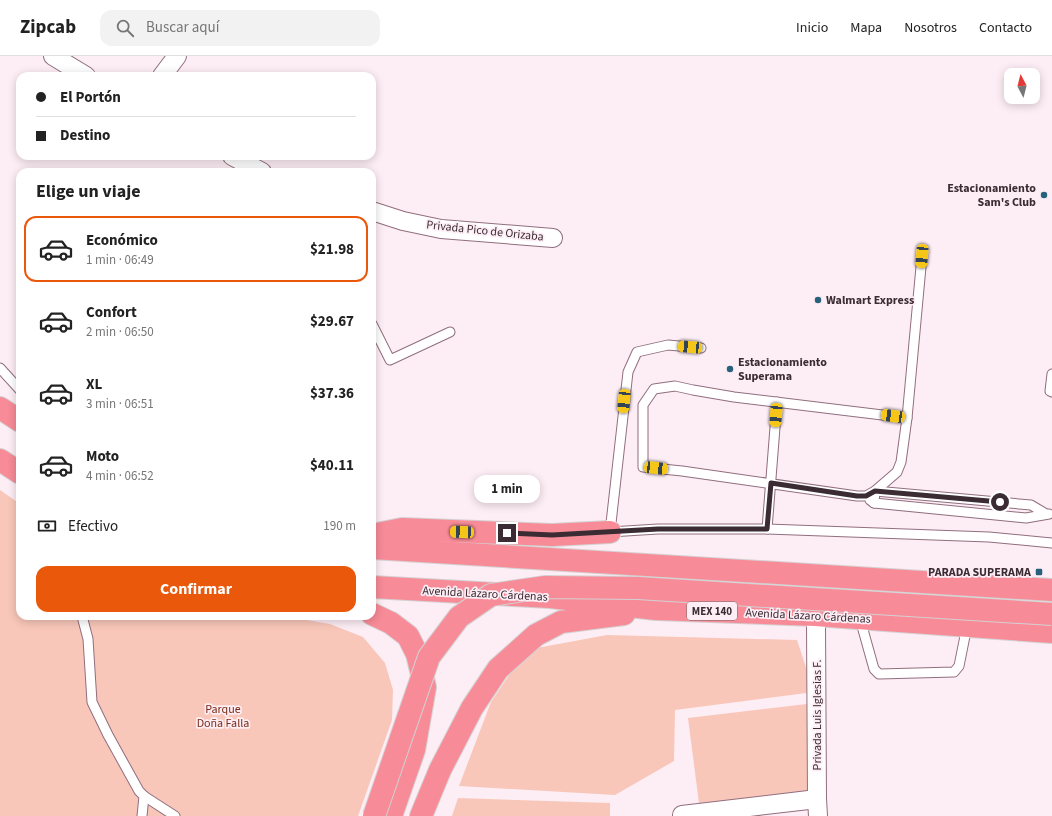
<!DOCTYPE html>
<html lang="es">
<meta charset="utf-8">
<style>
body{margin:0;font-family:"Source Sans 3",sans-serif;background:#f2f2f2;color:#222;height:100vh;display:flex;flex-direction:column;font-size:15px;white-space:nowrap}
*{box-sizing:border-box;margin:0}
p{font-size:13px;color:#767676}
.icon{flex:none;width:22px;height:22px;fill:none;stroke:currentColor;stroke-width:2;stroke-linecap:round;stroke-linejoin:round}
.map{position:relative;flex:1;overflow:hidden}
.sheet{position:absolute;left:16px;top:112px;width:360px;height:452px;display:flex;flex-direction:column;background:#fff;border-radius:12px;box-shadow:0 2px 10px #0003}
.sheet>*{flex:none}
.banner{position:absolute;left:16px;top:16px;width:360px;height:88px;border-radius:12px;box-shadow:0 2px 10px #0003;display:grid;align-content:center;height:88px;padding:0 20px;background:#fff}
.needle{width:26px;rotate:353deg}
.controls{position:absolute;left:1004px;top:12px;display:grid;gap:8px}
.controls a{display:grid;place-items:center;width:36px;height:36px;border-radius:8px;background:#fff;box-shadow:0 2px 10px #0003;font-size:20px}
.end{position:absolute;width:18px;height:18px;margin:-9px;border:5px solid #3b2c33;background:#fff;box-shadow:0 0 0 2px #fff}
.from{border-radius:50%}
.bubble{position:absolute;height:28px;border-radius:12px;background:#fff;box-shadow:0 2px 10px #0003;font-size:13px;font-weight:700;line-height:28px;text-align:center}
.car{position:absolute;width:12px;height:24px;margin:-12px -6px;border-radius:5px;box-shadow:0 0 3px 1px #0007;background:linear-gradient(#f5c518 24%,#345 0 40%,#f5c518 0 76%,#345 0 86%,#f5c518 0)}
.banner b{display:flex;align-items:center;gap:14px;height:38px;font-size:15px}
.banner b+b{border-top:1px solid #e0e0e0}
.banner i{width:10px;height:10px;background:#222}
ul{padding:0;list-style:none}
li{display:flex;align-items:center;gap:12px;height:66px;margin:0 8px 6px;padding:0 12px;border:2px solid transparent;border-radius:12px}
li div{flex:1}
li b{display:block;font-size:15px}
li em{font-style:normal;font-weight:700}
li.selected{border-color:#ea580c}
li>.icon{width:36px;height:36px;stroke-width:1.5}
h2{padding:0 20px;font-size:18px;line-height:48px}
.pay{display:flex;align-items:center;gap:10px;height:44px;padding:0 20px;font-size:15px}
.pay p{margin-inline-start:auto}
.primary-button{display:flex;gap:8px;margin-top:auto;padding:8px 20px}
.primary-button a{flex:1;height:46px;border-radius:12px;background:#ea580c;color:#fff;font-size:16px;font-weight:700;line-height:46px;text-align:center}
header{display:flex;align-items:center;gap:24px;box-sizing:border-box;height:56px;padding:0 20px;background:#fff;border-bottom:1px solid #e0e0e0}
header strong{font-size:19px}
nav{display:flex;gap:22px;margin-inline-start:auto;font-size:14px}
.search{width:280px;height:36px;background:#f2f2f2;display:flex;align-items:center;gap:10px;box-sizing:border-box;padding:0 14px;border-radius:12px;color:#767676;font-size:15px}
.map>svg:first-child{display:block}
.green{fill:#f8c7b9}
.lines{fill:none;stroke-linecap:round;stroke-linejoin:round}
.lane-casing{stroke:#916e7e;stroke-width:11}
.street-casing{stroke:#916e7e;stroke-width:20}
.highway-casing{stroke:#d4d1d2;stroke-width:24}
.lane{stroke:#fff;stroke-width:9}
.street{stroke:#fff;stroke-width:18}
.highway{stroke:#f88b98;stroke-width:22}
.highway-bridge-casing{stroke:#d4d1d2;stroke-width:24;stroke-linecap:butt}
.highway-bridge{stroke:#f88b98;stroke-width:22}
.route{stroke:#3b2c33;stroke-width:5}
.poi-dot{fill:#28617b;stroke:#fdedf4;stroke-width:1.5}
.labels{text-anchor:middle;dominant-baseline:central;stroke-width:3.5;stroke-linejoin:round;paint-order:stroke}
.shield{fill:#fdedf4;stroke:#75666d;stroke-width:1}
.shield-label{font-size:11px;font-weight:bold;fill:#3b2c33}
.poi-label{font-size:12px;font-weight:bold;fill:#3b2c33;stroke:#fdedf4;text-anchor:end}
.street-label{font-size:12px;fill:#3b2c33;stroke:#fdedf4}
.park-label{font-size:12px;fill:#7a2c16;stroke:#fdedf4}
</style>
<header>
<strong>Zipcab</strong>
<div class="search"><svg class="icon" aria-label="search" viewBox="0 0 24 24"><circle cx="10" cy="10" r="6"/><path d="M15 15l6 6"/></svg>Buscar aquí</div>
<nav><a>Inicio</a><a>Mapa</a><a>Nosotros</a><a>Contacto</a></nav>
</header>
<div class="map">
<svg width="1052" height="760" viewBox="0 0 1052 760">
<rect width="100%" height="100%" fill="#fdedf4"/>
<g class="green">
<polygon points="0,434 20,448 20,560 283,560 330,568 363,581 385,607 393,634 392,664 358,760 0,760"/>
<polygon points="607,579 797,584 814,636 675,654 674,705 615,739 459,730 491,646 526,594"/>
<polygon points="807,648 808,738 699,747 688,662"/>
<polygon points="458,742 610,747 610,760 452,760"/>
</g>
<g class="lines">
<defs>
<g id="lane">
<polyline points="372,268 390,304 450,276"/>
<polyline points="701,292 668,289 637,296 628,316 610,476 658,473 767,473 989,481 1052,487"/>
<polyline points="0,312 20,334"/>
<polyline points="1052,318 1050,335 1052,336"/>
<polyline points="907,362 734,341 693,334 675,330 654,333 643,349 643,411 682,415 857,440 866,440 875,435 1031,449 1046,458"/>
<polyline points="870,444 874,447 1026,462 1049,458"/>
<polyline points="874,447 875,435 897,416 901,406 907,362 922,200"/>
<polyline points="767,473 777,346"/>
<polyline points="82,560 88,583 92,646 108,679 139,735 144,740 142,760"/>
<polyline points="860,563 874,613 879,618 954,616 959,610 967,570"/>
<polyline points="144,740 175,760"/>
</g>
<g id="street">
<polyline points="53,0 86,20"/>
<polyline points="162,20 177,0"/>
<polyline points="232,100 262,116"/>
<polyline points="372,155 403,165 441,173 553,182"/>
<polyline points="815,559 816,569 817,743 818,760"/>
<polyline points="682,760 682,759 817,743"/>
</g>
<g id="highway">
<polyline points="0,352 20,365"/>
<polyline points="0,404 20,417"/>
<polyline points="372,479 402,473 552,479 610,476"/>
<polyline points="372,492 1052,534"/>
<polyline points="372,531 550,541 656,553 815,559 1052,576"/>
<polyline points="372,558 391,567 408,580 417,598 425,631 414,694 391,760"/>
<polyline points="421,760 440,714 472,652 498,613 536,579 561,566 624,558"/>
</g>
</defs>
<use href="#lane" class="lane-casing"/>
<use href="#street" class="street-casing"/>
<use href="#highway" class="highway-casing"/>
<use href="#lane" class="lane"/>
<use href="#street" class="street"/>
<use href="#highway" class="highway"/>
<defs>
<polyline id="highway-bridge" points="374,760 429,601 459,561 491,539 545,531 638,532 1052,558"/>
</defs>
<use href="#highway-bridge" class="highway-bridge-casing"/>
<use href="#highway-bridge" class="highway-bridge"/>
</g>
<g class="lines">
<polyline class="route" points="507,477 552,479 658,473 767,473 771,427 857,440 866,440 875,435 1000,446"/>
</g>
<g class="poi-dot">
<circle cx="1044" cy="139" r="4"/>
<circle cx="818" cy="244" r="4"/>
<circle cx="730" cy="313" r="4"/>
<rect x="1035" y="512" width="8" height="8" rx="2"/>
</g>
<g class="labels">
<rect class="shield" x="687" y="546" width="50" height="18" rx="3"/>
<g class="shield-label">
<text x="712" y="555">MEX 140</text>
</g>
<g class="poi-label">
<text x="1036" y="132">Estacionamiento<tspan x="1036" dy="14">Sam's Club</tspan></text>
<text x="826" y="244" text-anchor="start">Walmart Express</text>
<text x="738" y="306" text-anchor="start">Estacionamiento<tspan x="738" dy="14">Superama</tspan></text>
<text x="1031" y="516">PARADA SUPERAMA</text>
</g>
<g class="street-label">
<text transform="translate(485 175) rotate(6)">Privada Pico de Orizaba</text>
<text transform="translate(485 538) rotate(3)">Avenida Lázaro Cárdenas</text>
<text transform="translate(808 560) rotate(3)">Avenida Lázaro Cárdenas</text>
<text transform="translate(817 659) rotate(-90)">Privada Luis Iglesias F.</text>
</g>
<g class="park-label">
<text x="223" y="653">Parque<tspan x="223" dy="14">Doña Falla</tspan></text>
</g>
</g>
</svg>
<div class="controls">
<a><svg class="needle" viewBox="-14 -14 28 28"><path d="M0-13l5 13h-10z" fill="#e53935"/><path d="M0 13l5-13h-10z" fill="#767676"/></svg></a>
</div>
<i class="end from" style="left:1000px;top:446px"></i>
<i class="end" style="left:507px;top:477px"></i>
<div class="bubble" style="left:474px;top:419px;width:66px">1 min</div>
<i class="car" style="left:922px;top:200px;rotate:185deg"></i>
<i class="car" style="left:690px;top:291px;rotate:275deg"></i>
<i class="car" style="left:624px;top:345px;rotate:186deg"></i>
<i class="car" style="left:776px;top:359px;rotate:185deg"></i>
<i class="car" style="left:893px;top:360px;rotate:278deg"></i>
<i class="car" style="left:656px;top:412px;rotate:96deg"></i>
<i class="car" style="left:462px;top:476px;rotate:272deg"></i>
<div class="banner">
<b><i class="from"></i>El Portón</b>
<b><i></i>Destino</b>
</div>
<section class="sheet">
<h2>Elige un viaje</h2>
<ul>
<li class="selected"><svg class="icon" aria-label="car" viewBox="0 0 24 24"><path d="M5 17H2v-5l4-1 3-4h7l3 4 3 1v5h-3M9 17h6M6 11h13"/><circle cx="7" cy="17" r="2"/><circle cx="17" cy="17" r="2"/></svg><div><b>Económico</b><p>1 min · 06:49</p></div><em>$21.98</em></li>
<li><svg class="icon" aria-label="car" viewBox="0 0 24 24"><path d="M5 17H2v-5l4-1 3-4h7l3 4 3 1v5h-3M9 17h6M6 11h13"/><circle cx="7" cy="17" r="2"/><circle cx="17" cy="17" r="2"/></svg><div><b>Confort</b><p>2 min · 06:50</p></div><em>$29.67</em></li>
<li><svg class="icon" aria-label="car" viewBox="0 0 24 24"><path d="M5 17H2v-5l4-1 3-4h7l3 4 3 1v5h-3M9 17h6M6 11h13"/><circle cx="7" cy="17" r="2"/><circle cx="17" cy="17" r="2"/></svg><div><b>XL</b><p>3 min · 06:51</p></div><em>$37.36</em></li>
<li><svg class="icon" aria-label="car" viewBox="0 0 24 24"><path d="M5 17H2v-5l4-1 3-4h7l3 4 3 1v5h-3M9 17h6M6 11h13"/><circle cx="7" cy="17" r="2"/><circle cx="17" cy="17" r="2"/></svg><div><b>Moto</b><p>4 min · 06:52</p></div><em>$40.11</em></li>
</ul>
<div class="pay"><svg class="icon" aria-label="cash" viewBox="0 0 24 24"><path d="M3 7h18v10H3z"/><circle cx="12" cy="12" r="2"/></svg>Efectivo<p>190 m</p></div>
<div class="primary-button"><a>Confirmar</a></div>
</section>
</div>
